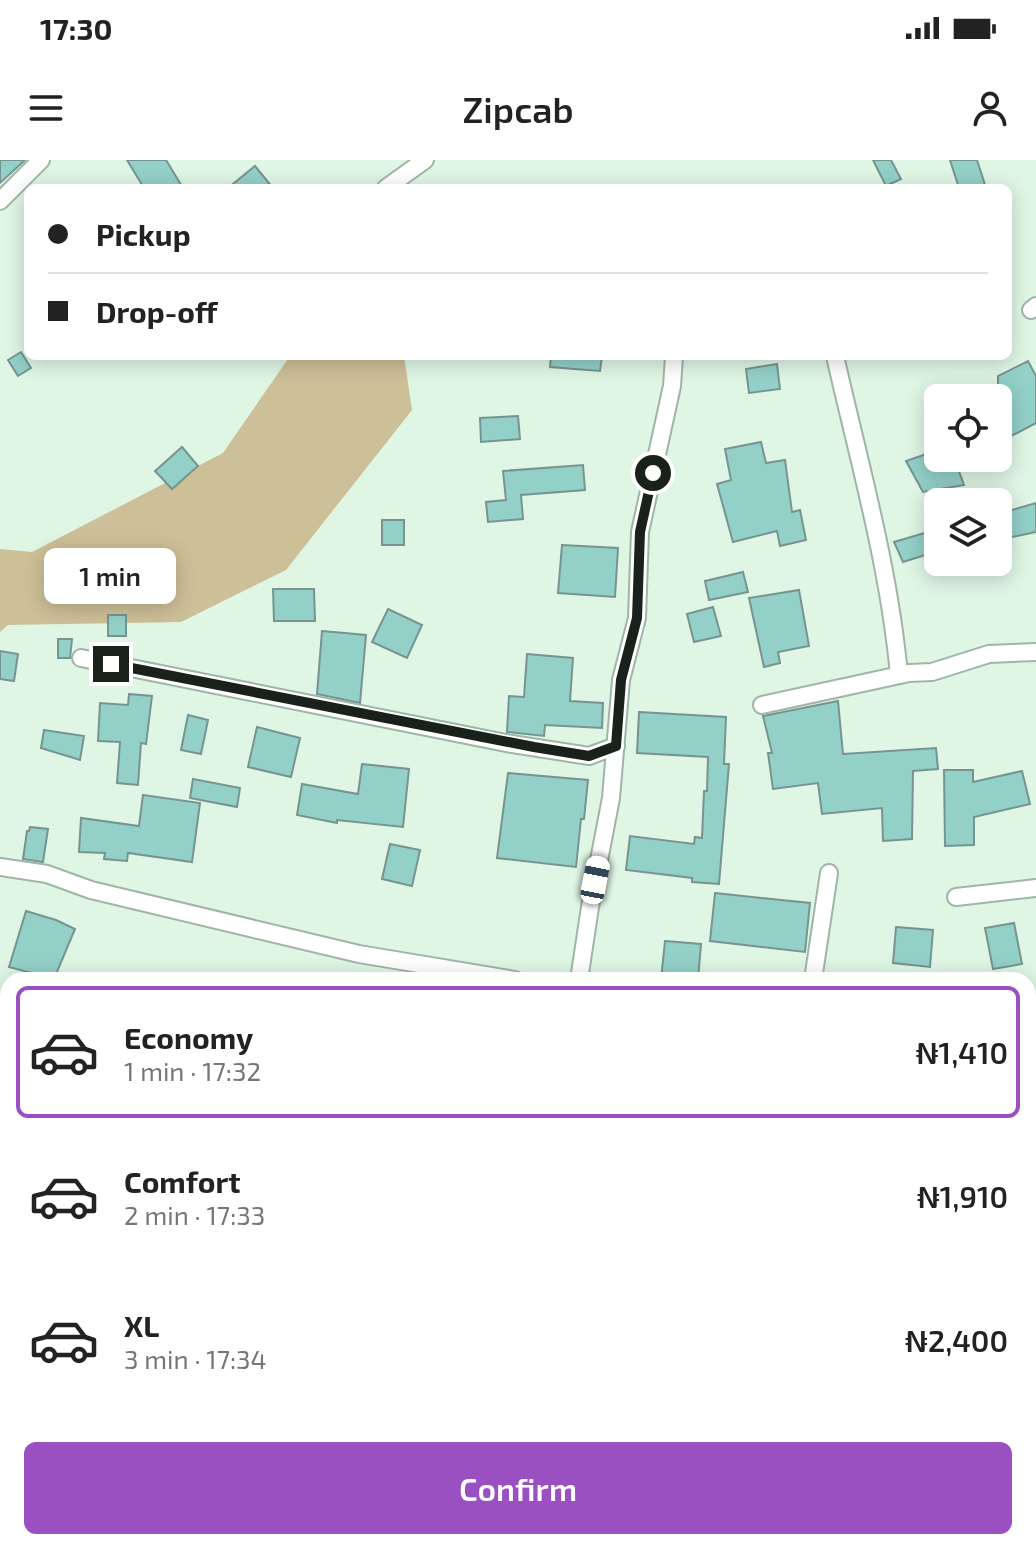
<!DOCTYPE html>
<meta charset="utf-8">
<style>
body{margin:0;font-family:"Exo 2",sans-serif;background:#f6f6f6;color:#222;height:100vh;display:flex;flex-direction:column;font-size:30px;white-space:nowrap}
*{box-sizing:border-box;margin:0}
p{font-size:26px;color:#767676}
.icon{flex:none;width:44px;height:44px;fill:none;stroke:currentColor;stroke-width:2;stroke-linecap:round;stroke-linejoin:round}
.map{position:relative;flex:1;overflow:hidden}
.details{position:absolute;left:0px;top:812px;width:1036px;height:578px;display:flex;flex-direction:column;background:#fff;border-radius:24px 24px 0 0;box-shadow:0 4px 20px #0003}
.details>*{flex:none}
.top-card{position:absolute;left:24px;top:24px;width:988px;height:176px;border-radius:12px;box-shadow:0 4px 20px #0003;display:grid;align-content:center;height:176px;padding:0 24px;background:#fff}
.tools{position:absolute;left:924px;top:224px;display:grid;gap:16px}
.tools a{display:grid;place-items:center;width:88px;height:88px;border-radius:12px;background:#fff;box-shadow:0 4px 20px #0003;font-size:40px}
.end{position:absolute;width:36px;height:36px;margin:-18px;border:10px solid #19211b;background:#fff;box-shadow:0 0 0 4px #fff}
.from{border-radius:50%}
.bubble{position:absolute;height:56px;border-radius:12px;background:#fff;box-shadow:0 4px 20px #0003;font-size:26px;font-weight:600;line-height:56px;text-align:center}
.car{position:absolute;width:24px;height:48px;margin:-24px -12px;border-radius:10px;box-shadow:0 0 6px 2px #0007;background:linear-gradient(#fff 24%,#345 0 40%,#fff 0 76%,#345 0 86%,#fff 0)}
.top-card b{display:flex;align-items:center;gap:28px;height:76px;font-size:30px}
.top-card b+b{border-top:2px solid #e0e0e0}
.top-card i{width:20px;height:20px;background:#222}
ul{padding:14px 0 0;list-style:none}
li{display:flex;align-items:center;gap:24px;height:132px;margin:0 16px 12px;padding:0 8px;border:4px solid transparent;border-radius:12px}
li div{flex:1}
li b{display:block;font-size:30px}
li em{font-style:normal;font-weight:600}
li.on{border-color:#9b50c2}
li>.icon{width:72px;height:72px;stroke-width:1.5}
.button{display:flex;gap:16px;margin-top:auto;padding:16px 24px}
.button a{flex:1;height:92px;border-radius:12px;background:#9b50c2;color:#fff;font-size:32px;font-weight:600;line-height:92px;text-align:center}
.status{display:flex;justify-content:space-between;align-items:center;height:56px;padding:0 40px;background:#fff;direction:ltr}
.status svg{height:22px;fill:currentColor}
header{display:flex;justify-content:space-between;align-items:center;height:104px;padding:0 24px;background:#fff;font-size:36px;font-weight:600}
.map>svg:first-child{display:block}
.green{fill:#cdbf97}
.building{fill:#93d0c8;stroke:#779490;stroke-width:2}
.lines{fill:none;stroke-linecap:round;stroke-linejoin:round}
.street-casing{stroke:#9fb5a5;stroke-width:20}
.street{stroke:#fff;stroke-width:16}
.route{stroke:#19211b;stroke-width:10}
</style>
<div class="status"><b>17:30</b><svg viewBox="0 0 49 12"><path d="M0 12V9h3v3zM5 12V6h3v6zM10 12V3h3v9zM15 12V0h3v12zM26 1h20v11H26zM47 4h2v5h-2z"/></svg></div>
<header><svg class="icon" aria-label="menu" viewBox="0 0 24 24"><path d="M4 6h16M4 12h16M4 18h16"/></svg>Zipcab<svg class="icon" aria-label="person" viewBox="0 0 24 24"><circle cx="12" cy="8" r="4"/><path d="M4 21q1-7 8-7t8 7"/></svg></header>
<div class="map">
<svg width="1036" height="1389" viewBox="0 0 1036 1389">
<rect width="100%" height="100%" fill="#dff6e5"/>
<polygon class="green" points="290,196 404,196 412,250 286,410 181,462 8,465 0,472 0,389 32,392 223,293"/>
<g class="building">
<polygon points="0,0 25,0 0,23"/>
<polygon points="127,0 166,0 183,28 144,28"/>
<polygon points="873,0 891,0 901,19 886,26"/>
<polygon points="950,0 977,0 986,28 959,28"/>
<polygon points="255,6 273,28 228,28"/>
<polygon points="21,192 31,208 18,216 8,200"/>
<polygon points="551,196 602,196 600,211 550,207"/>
<polygon points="1028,201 1036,216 1036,263 998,283 998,216"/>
<polygon points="777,204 780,229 749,233 746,209"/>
<polygon points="518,256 520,279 481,282 480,258"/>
<polygon points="761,282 766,303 785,300 792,352 800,350 806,380 780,386 777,371 733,382 717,324 731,320 725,289"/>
<polygon points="182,287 198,306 172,329 155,311"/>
<polygon points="938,290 938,298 954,298 964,325 923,332 906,301"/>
<polygon points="583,305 585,330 521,335 523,359 488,362 486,342 506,340 503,311"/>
<polygon points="1036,343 1036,372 998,380 998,354"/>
<rect x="382" y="360" width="22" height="25"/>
<polygon points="938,369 938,391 903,402 894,382"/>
<polygon points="562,385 618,388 615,437 558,433"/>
<polygon points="743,412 748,432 709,440 705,421"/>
<polygon points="273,429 314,429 315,461 274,461"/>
<polygon points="799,430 809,486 778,492 780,503 764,507 749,438"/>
<polygon points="713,447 721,476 694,482 687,454"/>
<polygon points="388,449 422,465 407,498 372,482"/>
<rect x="108" y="455" width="18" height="21"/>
<polygon points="322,471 366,475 360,543 317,534"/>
<polygon points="58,479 72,479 70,498 58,498"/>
<polygon points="0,491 18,494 14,521 0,519"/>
<polygon points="527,494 573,498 570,541 603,543 602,568 545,565 544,576 507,572 509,536 524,537"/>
<polygon points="129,534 152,536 146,584 141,583 138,625 117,623 120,582 98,581 100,543 128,545"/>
<polygon points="838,541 843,594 936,588 938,609 913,611 912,679 883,681 882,648 822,654 818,623 773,629 768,593 772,593 763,556"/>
<polygon points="639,552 726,557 724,604 729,604 719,724 692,722 692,718 626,710 630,676 694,684 695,677 702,678 704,631 707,631 708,597 637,593"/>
<polygon points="188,555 208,560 201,594 181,590"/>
<polygon points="257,567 300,578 291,617 248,607"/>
<polygon points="44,570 84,576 80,600 41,588"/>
<polygon points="362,604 409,609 403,667 337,660 337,663 297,655 302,624 358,634"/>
<polygon points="944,610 973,610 973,622 1022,611 1030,644 974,657 974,685 945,686"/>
<polygon points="508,613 588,620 584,659 581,659 576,707 497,698"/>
<polygon points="193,619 240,628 237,647 190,638"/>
<polygon points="143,635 200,643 192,702 128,693 127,701 104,699 105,693 79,692 81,658 139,666"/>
<polygon points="30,667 48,669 43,702 23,699 27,671 29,671"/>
<polygon points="390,684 420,690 412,726 382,719"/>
<polygon points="715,733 810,743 805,792 710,781"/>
<polygon points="26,751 56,760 75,769 54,819 9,807"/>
<polygon points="1014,763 1022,804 993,809 985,768"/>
<polygon points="896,767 933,770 930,807 893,803"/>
<polygon points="665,781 701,784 698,820 661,820"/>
</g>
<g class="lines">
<defs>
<g id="street">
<polyline points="386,28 425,0"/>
<polyline points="0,41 41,0"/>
<polyline points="1031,150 1036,146"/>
<path d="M835,196c24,106 54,210 64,319"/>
<polyline points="81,498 506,583 589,596 616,586"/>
<polyline points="762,545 909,513 932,512 989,494 1036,492"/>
<polyline points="0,707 47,714 91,730 359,794 515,820"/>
<polyline points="956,737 1036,728"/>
<polyline points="579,820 590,747 611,638 621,520 637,458 640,372 672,226 674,196"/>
<polyline points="813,820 829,713"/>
<polyline points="0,928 8,929"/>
<polyline points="1028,969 1036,968"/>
<polyline points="0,1059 8,1060"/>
<polyline points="0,1295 8,1296"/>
<polyline points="269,1389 271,1382"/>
<polyline points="488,1389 489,1382"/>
<polyline points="972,1389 974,1382"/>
</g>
</defs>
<use href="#street" class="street-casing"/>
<use href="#street" class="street"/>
</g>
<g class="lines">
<polyline class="route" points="111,504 534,587 589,596 616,586 621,520 637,458 640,372 653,313"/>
</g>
</svg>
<div class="tools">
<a><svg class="icon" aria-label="locate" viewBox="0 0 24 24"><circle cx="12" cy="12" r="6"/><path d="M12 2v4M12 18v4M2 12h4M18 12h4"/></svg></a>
<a><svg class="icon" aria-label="layers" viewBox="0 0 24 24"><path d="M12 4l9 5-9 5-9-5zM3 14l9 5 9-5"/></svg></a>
</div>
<i class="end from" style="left:653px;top:313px"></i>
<i class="end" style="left:111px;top:504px"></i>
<div class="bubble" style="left:44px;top:388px;width:132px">1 min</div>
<i class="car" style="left:595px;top:720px;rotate:11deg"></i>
<div class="top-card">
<b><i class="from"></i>Pickup</b>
<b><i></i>Drop-off</b>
</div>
<section class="details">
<ul>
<li class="on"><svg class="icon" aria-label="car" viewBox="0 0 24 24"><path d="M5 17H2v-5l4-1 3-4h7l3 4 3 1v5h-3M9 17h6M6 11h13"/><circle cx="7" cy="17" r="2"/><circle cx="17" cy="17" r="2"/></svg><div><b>Economy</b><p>1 min · 17:32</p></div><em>₦1,410</em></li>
<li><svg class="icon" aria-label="car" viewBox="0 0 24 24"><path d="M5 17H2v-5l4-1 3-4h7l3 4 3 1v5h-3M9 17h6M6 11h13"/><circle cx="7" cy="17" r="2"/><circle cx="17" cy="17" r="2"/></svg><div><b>Comfort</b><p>2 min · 17:33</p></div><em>₦1,910</em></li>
<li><svg class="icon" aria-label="car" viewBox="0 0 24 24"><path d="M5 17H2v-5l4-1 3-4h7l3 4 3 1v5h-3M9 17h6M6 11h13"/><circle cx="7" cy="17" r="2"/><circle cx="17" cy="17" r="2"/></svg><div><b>XL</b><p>3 min · 17:34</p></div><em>₦2,400</em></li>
</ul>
<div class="button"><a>Confirm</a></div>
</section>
</div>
